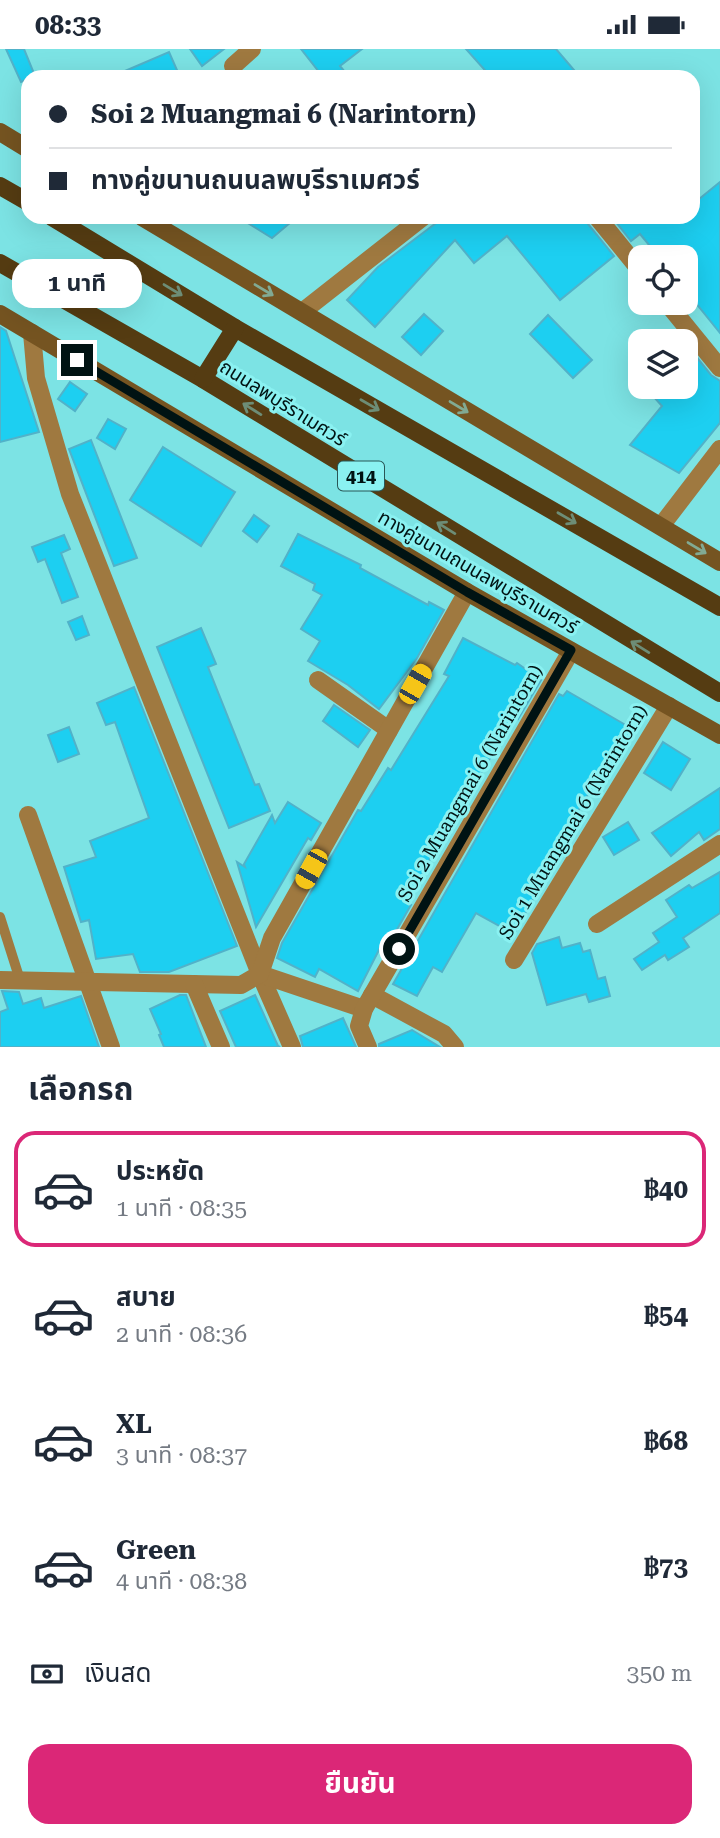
<!DOCTYPE html>
<html lang="th">
<meta charset="utf-8">
<style>
body{margin:0;font-family:"Roboto Serif","Noto Sans Thai",serif;background:#f6f6f7;color:#1f2937;height:100vh;display:flex;flex-direction:column;font-size:26px;white-space:nowrap}
*{box-sizing:border-box;margin:0}
p{font-size:23px;color:#747a83}
.icon{flex:none;width:38px;height:38px;fill:none;stroke:currentColor;stroke-width:2;stroke-linecap:round;stroke-linejoin:round}
.map{position:relative;height:998px;overflow:hidden}
.side{display:flex;flex-direction:column;background:#fff;flex:1}
.side>*{flex:none}
.guide{position:absolute;left:21px;top:21px;width:679px;height:154px;border-radius:21px;box-shadow:0 7px 28px #0002;display:grid;align-content:center;height:154px;padding:0 28px;background:#fff}
.controls{position:absolute;left:628px;top:196px;display:grid;gap:14px}
.controls a{display:grid;place-items:center;width:70px;height:70px;border-radius:14px;background:#fff;box-shadow:0 7px 28px #0002;font-size:35px}
.end{position:absolute;width:32px;height:32px;margin:-16px;border:9px solid #001313;background:#fff;box-shadow:0 0 0 4px #fff}
.from{border-radius:50%}
.bubble{position:absolute;height:49px;border-radius:21px;background:#fff;box-shadow:0 7px 28px #0002;font-size:23px;font-weight:700;line-height:49px;text-align:center}
.car{position:absolute;width:21px;height:42px;margin:-21px -10px;border-radius:9px;box-shadow:0 0 5px 2px #0007;background:linear-gradient(#f5c518 24%,#345 0 40%,#f5c518 0 76%,#345 0 86%,#f5c518 0)}
.guide b{display:flex;align-items:center;gap:24px;height:66px;font-size:26px}
.guide b+b{border-top:2px solid #e0e1e3}
.guide i{width:18px;height:18px;background:#1f2937}
ul{padding:0;list-style:none}
li{display:flex;align-items:center;gap:21px;height:116px;margin:0 14px 10px;padding:0 14px;border:4px solid transparent;border-radius:21px}
li div{flex:1}
li b{display:block;font-size:26px}
li em{font-style:normal;font-weight:700}
li.active{border-color:#db2777}
li>.icon{width:63px;height:63px;stroke-width:1.5}
h2{padding:0 28px;font-size:32px;line-height:84px}
.pay{display:flex;align-items:center;gap:18px;height:77px;padding:0 28px;font-size:26px}
.pay p{margin-inline-start:auto}
.cta{display:flex;gap:14px;margin-top:auto;padding:14px 28px}
.cta a{flex:1;height:80px;border-radius:21px;background:#db2777;color:#fff;font-size:28px;font-weight:700;line-height:80px;text-align:center}
.status{display:flex;justify-content:space-between;align-items:center;height:49px;padding:0 35px;background:#fff;direction:ltr}
.status svg{height:19px;fill:currentColor}
.map>svg:first-child{display:block}
.building{fill:#1dcff1;stroke:#51b2c9;stroke-width:2}
.lines{fill:none;stroke-linecap:round;stroke-linejoin:round}
.service{stroke:#9f7940;stroke-width:10}
.minor{stroke:#9f7940;stroke-width:18}
.secondary{stroke:#755421;stroke-width:18}
.primary{stroke:#553c12;stroke-width:18}
.oneway{stroke:#6d8d76}
.oneway2{stroke:#81aa93}
.route{stroke:#001313;stroke-width:9}
.labels{text-anchor:middle;dominant-baseline:central;stroke-width:6;stroke-linejoin:round;paint-order:stroke}
.shield{fill:#8af1f1;stroke:#295656;stroke-width:2}
.shield-label{font-size:18px;font-weight:bold;fill:#001313}
.street-label{font-size:19px;fill:#001313;stroke:#8af1f1}
</style>
<div class="status"><b>08:33</b><svg viewBox="0 0 49 12"><path d="M0 12V9h3v3zM5 12V6h3v6zM10 12V3h3v9zM15 12V0h3v12zM26 1h20v11H26zM47 4h2v5h-2z"/></svg></div>
<div class="map">
<svg width="720" height="998" viewBox="0 0 720 998">
<rect width="100%" height="100%" fill="#7ce3e4"/>
<g class="building">
<polygon points="6,0 24,0 35,27 28,28 28,30 21,33"/>
<polygon points="190,0 224,0 202,17"/>
<polygon points="301,0 362,0 340,17 349,28 323,28"/>
<polygon points="466,0 556,0 580,28 491,28"/>
<polygon points="169,3 180,28 111,28"/>
<polygon points="720,133 720,284 686,242 686,208 659,208 640,185 631,192 612,168 693,168 693,155"/>
<polygon points="238,168 297,168 272,189"/>
<polygon points="444,168 586,168 588,175 614,207 560,251 507,187 474,214 455,191 375,278 347,251 378,218"/>
<polygon points="424,265 443,282 421,306 402,288"/>
<polygon points="548,266 592,311 573,329 530,285"/>
<polygon points="0,278 6,282 39,383 0,393"/>
<polygon points="686,295 711,326 720,332 720,374 679,424 630,396 662,357 645,338 686,338"/>
<polygon points="70,333 87,345 75,362 58,350"/>
<polygon points="108,370 126,380 115,400 97,389"/>
<polygon points="91,391 137,509 114,517 69,400"/>
<polygon points="163,398 235,443 201,497 130,451"/>
<polygon points="254,466 269,477 257,493 243,482"/>
<polygon points="298,485 361,516 360,519 428,556 429,553 444,561 417,609 379,660 348,636 308,612 320,592 301,580 322,546 313,541 315,535 281,517"/>
<polygon points="64,486 70,500 61,504 78,548 62,554 45,510 38,513 32,498"/>
<polygon points="82,567 89,586 76,591 68,573"/>
<polygon points="201,579 216,615 208,618 255,736 259,735 270,762 229,779 157,598"/>
<polygon points="463,589 515,616 517,614 541,631 518,670 515,668 461,757 441,794 439,793 407,854 411,856 388,896 383,893 358,942 319,920 315,928 277,909 282,894 358,761 361,762 388,719 391,721 449,627 444,625"/>
<polygon points="134,638 237,897 169,923 140,923 133,905 96,910 89,871 81,873 64,818 96,808 90,792 149,769 115,673 106,676 97,654"/>
<polygon points="567,642 636,682 614,720 607,715 549,809 554,812 514,885 476,864 442,923 433,918 417,947 393,935 559,645 563,647"/>
<polygon points="334,656 370,681 358,698 323,672"/>
<polygon points="69,678 79,705 58,713 48,686"/>
<polygon points="663,693 690,710 671,741 644,724"/>
<polygon points="720,739 720,780 704,791 699,783 671,807 652,784"/>
<polygon points="288,753 321,774 311,791 308,789 256,878 237,813 245,818 244,815 272,766 275,774"/>
<polygon points="628,773 639,791 614,806 603,788"/>
<polygon points="720,823 720,864 683,889 689,898 668,911 665,906 642,921 634,910 659,893 653,884 677,868 666,851 689,836 692,839"/>
<polygon points="559,888 562,899 580,894 583,903 590,901 598,930 605,928 610,947 589,953 586,945 547,956 532,904 537,895"/>
<polygon points="2,942 19,943 23,955 41,949 44,959 81,947 99,998 0,998 0,963 8,960"/>
<polygon points="180,946 186,946 206,998 164,998 159,986 161,985 150,960"/>
<polygon points="255,946 278,997 280,998 236,998 220,962"/>
<polygon points="343,969 356,998 303,998 300,987"/>
<polygon points="412,981 440,998 379,998 379,995"/>
</g>
<g class="lines">
<polyline class="service" points="0,868 20,931"/>
<g class="minor">
<polyline points="233,17 252,0"/>
<polyline points="597,168 640,221"/>
<polyline points="667,254 720,319"/>
<polyline points="302,263 423,168"/>
<polyline points="32,284 36,329 70,445 260,925 292,998"/>
<polyline points="661,477 720,400"/>
<polyline points="318,631 389,681"/>
<polyline points="28,766 111,998"/>
<polyline points="597,875 720,795"/>
<polyline points="514,911 669,657"/>
<polyline points="260,925 364,960"/>
<polyline points="0,931 241,936 260,925 272,889 467,543"/>
<polyline points="194,935 221,998"/>
<polyline points="372,946 444,985 455,998"/>
<polyline points="368,998 359,977 364,960 571,602"/>
</g>
<g class="secondary">
<polyline points="0,83 28,100"/>
<polyline points="142,168 720,513"/>
<polyline points="0,265 467,543 720,686"/>
</g>
<g class="primary">
<polyline points="0,137 28,153"/>
<polyline points="52,168 235,279 720,558"/>
<polyline points="0,214 203,330 720,644"/>
<polyline points="203,330 235,279"/>
</g>
</g>
<defs><path id="oneway-shaft" d="M-6 0H5M1.5-3L5.5 0L1.5 3" fill="none" stroke-width="1.6" stroke-linecap="round" stroke-linejoin="round" transform="scale(1.75)"/></defs>
<g class="oneway">
<use href="#oneway-shaft" transform="translate(173 241) rotate(31)"/>
<use href="#oneway-shaft" transform="translate(370 356) rotate(30)"/>
<use href="#oneway-shaft" transform="translate(252 360) rotate(-148)"/>
<use href="#oneway-shaft" transform="translate(567 469) rotate(30)"/>
<use href="#oneway-shaft" transform="translate(446 479) rotate(-148)"/>
<use href="#oneway-shaft" transform="translate(640 598) rotate(-148)"/>
</g>
<g class="oneway2">
<use href="#oneway-shaft" transform="translate(264 241) rotate(31)"/>
<use href="#oneway-shaft" transform="translate(459 358) rotate(31)"/>
<use href="#oneway-shaft" transform="translate(697 499) rotate(31)"/>
</g>
<g class="lines">
<polyline class="route" points="77,311 467,543 571,601 399,900"/>
</g>
<g class="labels">
<rect class="shield" x="338" y="412.5" width="46" height="29" rx="5"/>
<g class="shield-label">
<text x="361" y="427">414</text>
</g>
<g class="street-label">
<text transform="translate(283 354) rotate(32)">ถนนลพบุรีราเมศวร์</text>
<text transform="translate(478 523) rotate(30)">ทางคู่ขนานถนนลพบุรีราเมศวร์</text>
<text transform="translate(470 734) rotate(-60)">Soi 2 Muangmai 6 (Narintorn)</text>
<text transform="translate(573 773) rotate(-59)">Soi 1 Muangmai 6 (Narintorn)</text>
</g>
</g>
</svg>
<div class="controls">
<a><svg class="icon" aria-label="locate" viewBox="0 0 24 24"><circle cx="12" cy="12" r="6"/><path d="M12 2v4M12 18v4M2 12h4M18 12h4"/></svg></a>
<a><svg class="icon" aria-label="layers" viewBox="0 0 24 24"><path d="M12 4l9 5-9 5-9-5zM3 14l9 5 9-5"/></svg></a>
</div>
<i class="end from" style="left:399px;top:900px"></i>
<i class="end" style="left:77px;top:311px"></i>
<div class="bubble" style="left:12px;top:210px;width:130px">1 นาที</div>
<i class="car" style="left:415px;top:635px;rotate:30deg"></i>
<i class="car" style="left:311px;top:820px;rotate:209deg"></i>
<div class="guide">
<b><i class="from"></i>Soi 2 Muangmai 6 (Narintorn)</b>
<b><i></i>ทางคู่ขนานถนนลพบุรีราเมศวร์</b>
</div>
</div>
<section class="side">
<h2>เลือกรถ</h2>
<ul>
<li class="active"><svg class="icon" aria-label="car" viewBox="0 0 24 24"><path d="M5 17H2v-5l4-1 3-4h7l3 4 3 1v5h-3M9 17h6M6 11h13"/><circle cx="7" cy="17" r="2"/><circle cx="17" cy="17" r="2"/></svg><div><b>ประหยัด</b><p>1 นาที · 08:35</p></div><em>฿40</em></li>
<li><svg class="icon" aria-label="car" viewBox="0 0 24 24"><path d="M5 17H2v-5l4-1 3-4h7l3 4 3 1v5h-3M9 17h6M6 11h13"/><circle cx="7" cy="17" r="2"/><circle cx="17" cy="17" r="2"/></svg><div><b>สบาย</b><p>2 นาที · 08:36</p></div><em>฿54</em></li>
<li><svg class="icon" aria-label="car" viewBox="0 0 24 24"><path d="M5 17H2v-5l4-1 3-4h7l3 4 3 1v5h-3M9 17h6M6 11h13"/><circle cx="7" cy="17" r="2"/><circle cx="17" cy="17" r="2"/></svg><div><b>XL</b><p>3 นาที · 08:37</p></div><em>฿68</em></li>
<li><svg class="icon" aria-label="car" viewBox="0 0 24 24"><path d="M5 17H2v-5l4-1 3-4h7l3 4 3 1v5h-3M9 17h6M6 11h13"/><circle cx="7" cy="17" r="2"/><circle cx="17" cy="17" r="2"/></svg><div><b>Green</b><p>4 นาที · 08:38</p></div><em>฿73</em></li>
</ul>
<div class="pay"><svg class="icon" aria-label="cash" viewBox="0 0 24 24"><path d="M3 7h18v10H3z"/><circle cx="12" cy="12" r="2"/></svg>เงินสด<p>350 m</p></div>
<div class="cta"><a>ยืนยัน</a></div>
</section>
